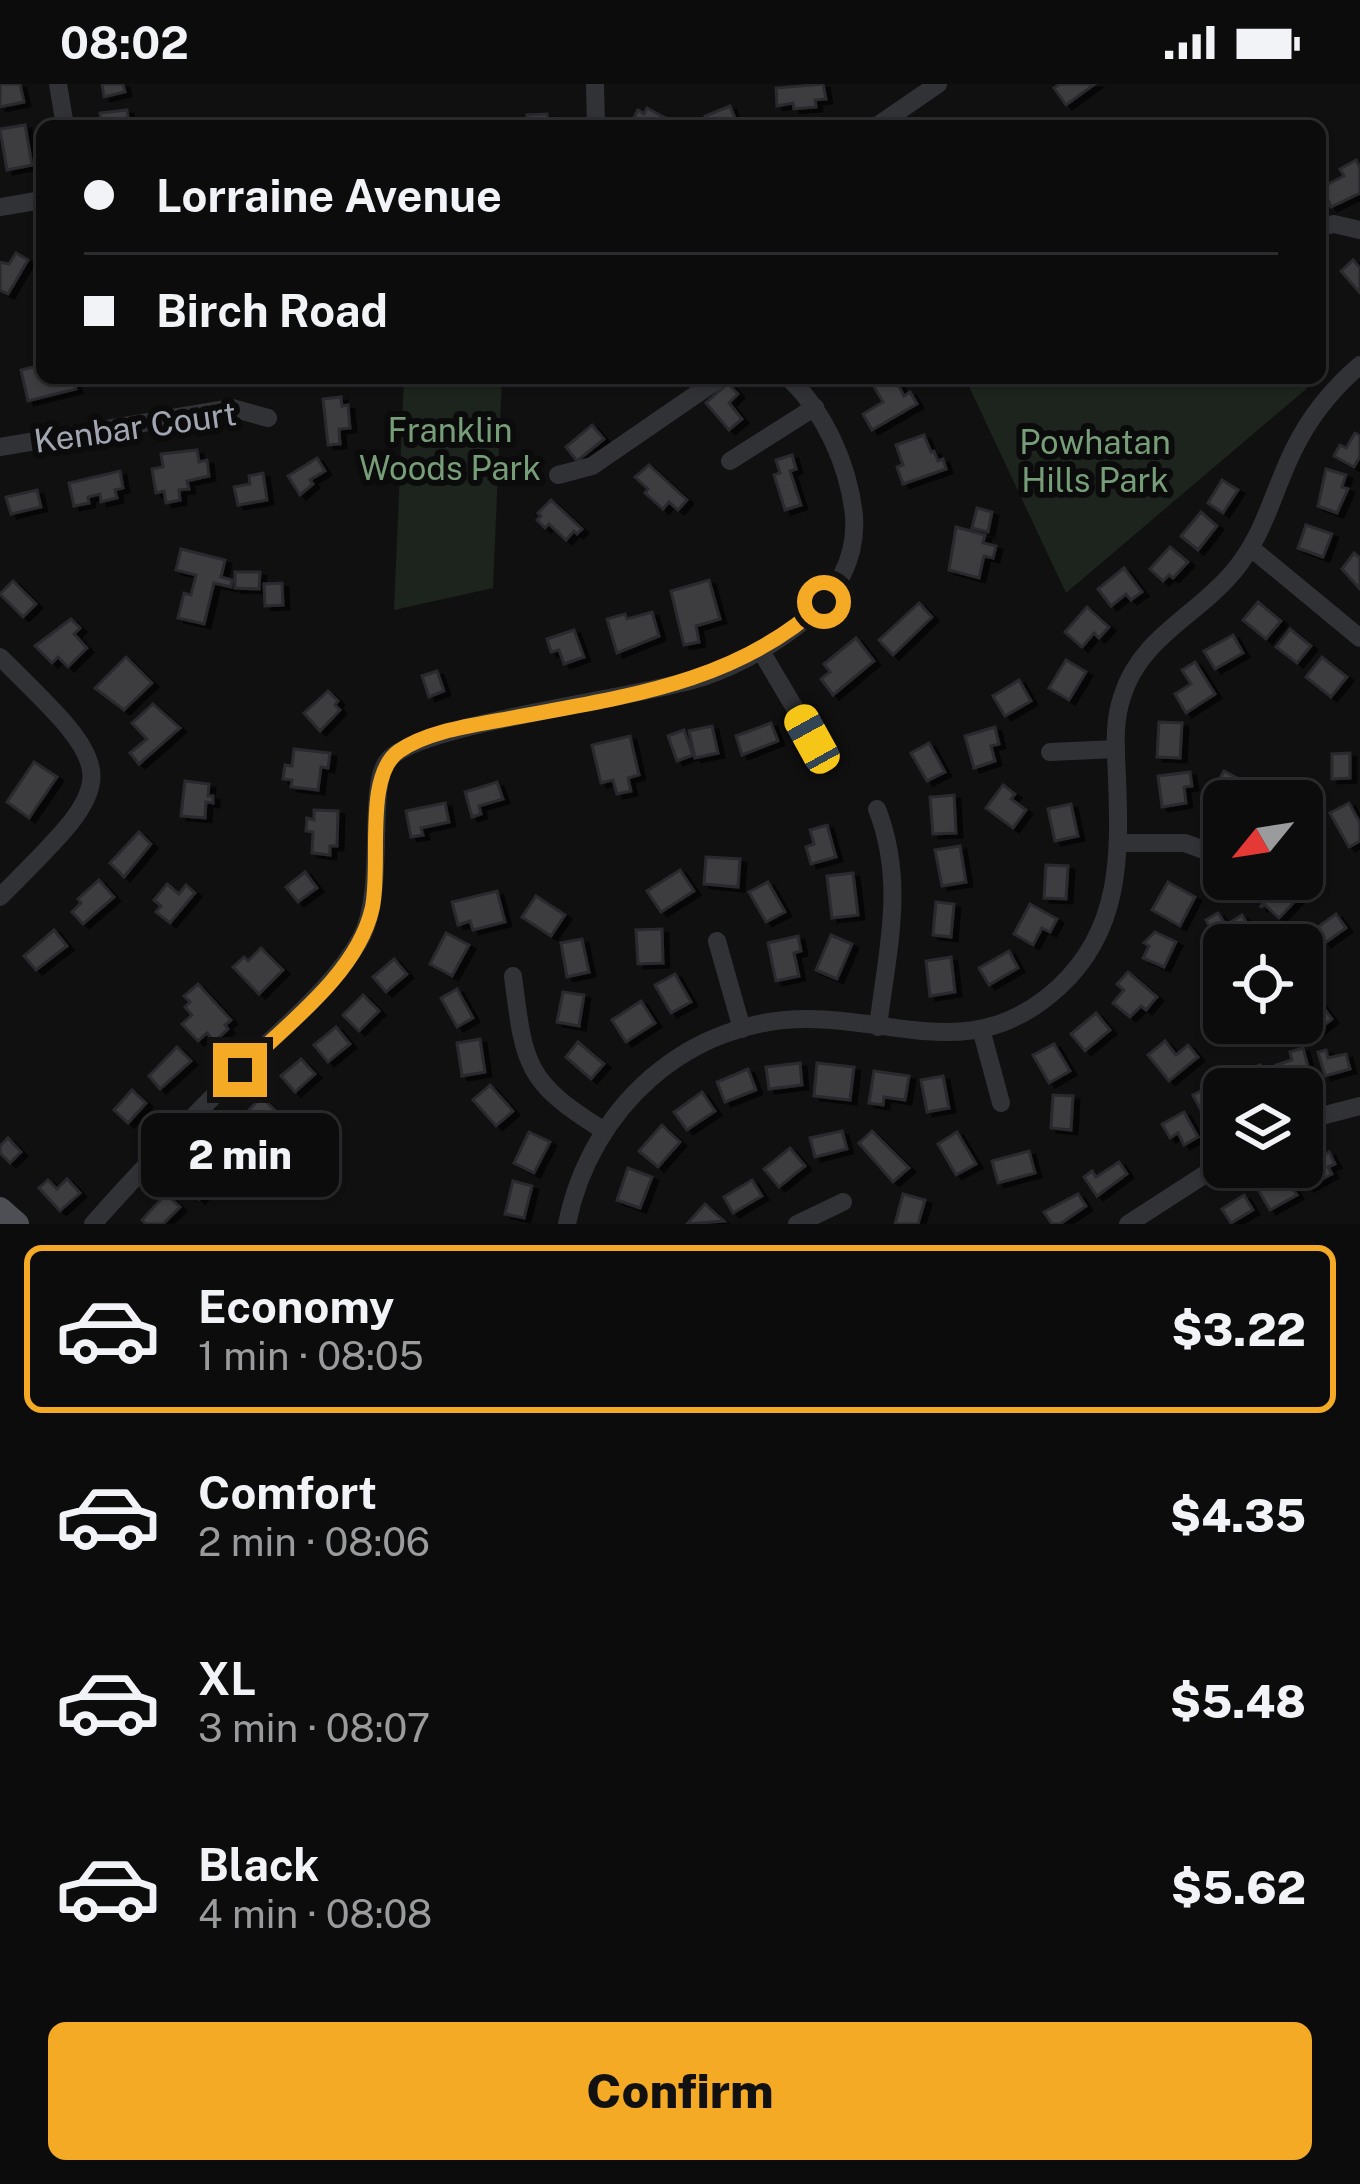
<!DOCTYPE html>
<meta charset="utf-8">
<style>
body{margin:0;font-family:"Public Sans",sans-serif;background:#151516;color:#f1f3f6;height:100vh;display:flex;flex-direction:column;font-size:45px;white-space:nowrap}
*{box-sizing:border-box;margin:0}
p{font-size:39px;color:#9a9b9d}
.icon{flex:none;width:66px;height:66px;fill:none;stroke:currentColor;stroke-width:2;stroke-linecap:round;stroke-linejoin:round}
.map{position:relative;height:1140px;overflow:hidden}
.details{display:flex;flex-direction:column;background:#0c0c0d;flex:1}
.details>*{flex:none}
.hud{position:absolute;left:36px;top:36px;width:1290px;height:264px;border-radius:18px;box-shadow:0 3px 9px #0004,0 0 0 3px #2c2c2e;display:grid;align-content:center;height:264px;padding:0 48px;background:#0c0c0d}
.needle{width:78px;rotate:240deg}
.fabs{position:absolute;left:1203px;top:696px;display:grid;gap:24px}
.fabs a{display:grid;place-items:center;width:120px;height:120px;border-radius:18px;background:#0c0c0d;box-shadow:0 3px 9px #0004,0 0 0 3px #2c2c2e;font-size:60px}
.end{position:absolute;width:54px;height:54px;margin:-27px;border:15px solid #f4aa25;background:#111;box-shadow:0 0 0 6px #111}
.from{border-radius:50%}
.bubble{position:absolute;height:84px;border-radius:18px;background:#0c0c0d;box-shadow:0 3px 9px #0004,0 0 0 3px #2c2c2e;font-size:39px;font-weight:800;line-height:84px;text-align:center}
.car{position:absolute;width:36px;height:72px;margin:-36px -18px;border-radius:15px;box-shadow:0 0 9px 3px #0007;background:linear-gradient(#f5c518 24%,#345 0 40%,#f5c518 0 76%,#345 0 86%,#f5c518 0)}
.hud b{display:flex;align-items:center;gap:42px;height:114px;font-size:45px}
.hud b+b{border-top:3px solid #2c2c2e}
.hud i{width:30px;height:30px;background:#f1f3f6}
ul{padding:21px 0 0;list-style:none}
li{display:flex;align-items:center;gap:36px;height:168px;margin:0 24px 18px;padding:0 24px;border:6px solid transparent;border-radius:18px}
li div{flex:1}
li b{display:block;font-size:45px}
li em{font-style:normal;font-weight:800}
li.current{border-color:#f4aa25}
li>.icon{width:108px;height:108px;stroke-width:1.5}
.action{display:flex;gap:24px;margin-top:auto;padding:24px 48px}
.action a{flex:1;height:138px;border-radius:18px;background:#f4aa25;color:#111;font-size:48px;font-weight:800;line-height:138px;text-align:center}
.status{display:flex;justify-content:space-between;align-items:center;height:84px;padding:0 60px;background:#0c0c0d;direction:ltr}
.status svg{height:33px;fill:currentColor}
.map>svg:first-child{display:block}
.green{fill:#1c241d}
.building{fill:#3c3d41;stroke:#2a2a2d;stroke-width:3;filter:url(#shadow)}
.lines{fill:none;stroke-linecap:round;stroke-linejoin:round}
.minor{stroke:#313236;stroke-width:18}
.major{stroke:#4d4f55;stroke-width:24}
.route{stroke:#f4aa25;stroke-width:15}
.labels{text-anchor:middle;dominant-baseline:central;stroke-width:12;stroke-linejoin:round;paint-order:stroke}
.street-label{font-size:33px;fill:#a1a6b2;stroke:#0b0b0c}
.park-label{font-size:33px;fill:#779e79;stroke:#0b0b0c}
</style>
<div class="status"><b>08:02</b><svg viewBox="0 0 49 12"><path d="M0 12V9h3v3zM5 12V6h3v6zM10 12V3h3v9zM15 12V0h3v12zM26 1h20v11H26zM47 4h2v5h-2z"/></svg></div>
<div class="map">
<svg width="1360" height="1140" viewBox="0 0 1360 1140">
<defs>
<filter id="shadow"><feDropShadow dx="6" dy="4" stdDeviation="0" flood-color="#0009"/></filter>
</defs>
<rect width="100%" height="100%" fill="#101011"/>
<g class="green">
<polygon points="404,294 502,294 493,504 394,526"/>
<polygon points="965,294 1319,294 1066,509"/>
</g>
<g class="building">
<polygon points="0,0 20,0 24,18 0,23"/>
<polygon points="102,0 123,0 125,8 104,13"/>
<polygon points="823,0 826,15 815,16 816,23 794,25 793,19 777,22 776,4"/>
<polygon points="1060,0 1095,0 1066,21 1054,4"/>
<polygon points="730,22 735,34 728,36 731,42 709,42 705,32"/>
<polygon points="647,24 669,36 668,39 673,42 638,42 632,37 638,26 644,30"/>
<polygon points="127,26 129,42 101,42 100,29"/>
<polygon points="547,30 548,42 527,41 527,31"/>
<polygon points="25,41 32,81 7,86 0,45"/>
<polygon points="1356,76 1360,84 1360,109 1331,123 1323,103 1344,92 1340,85"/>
<polygon points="16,169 28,176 8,210 0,206 0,178 9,180"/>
<polygon points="1353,176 1360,184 1360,209 1341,187"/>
<polygon points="42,281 42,294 73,294 76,305 28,317 21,286"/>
<polygon points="869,294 906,294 897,299 904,312 910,308 917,320 872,346 863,330 883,318"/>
<polygon points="728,299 738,310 729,319 742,335 729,346 706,319"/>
<polygon points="341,313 342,322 348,321 350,344 339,345 340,360 328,361 323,315"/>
<polygon points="592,341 604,355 577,377 566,363"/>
<polygon points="1355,349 1360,352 1360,372 1354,383 1334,372 1340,361 1346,364"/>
<polygon points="924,351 931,368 934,367 938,377 943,375 946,385 903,400 897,383 903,381 896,361"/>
<polygon points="197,366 199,378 207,376 209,392 187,397 189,405 179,406 180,416 166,419 164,407 156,409 152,385 163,383 161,370"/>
<polygon points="792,371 796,385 790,387 801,421 785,426 774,391 780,389 776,376"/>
<polygon points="317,374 325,387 310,396 313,400 300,411 288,392"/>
<polygon points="649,381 687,416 678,426 669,418 663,425 645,409 648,405 635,393"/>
<polygon points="1326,385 1346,391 1342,403 1348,405 1337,429 1318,422"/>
<polygon points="120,387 123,404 115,406 117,414 101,418 100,410 88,413 89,419 74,422 69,399"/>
<polygon points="263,389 267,416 238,421 234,403 250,400 249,392"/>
<polygon points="1222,396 1238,406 1223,429 1208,419"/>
<polygon points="37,406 41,423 11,430 6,413"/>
<polygon points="551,416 582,445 577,450 574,447 566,456 549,440 545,444 537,436 541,432 538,429"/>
<polygon points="977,424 992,428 988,448 972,444"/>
<polygon points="1201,428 1217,442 1198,466 1181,452"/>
<polygon points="1306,441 1332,450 1323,473 1298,464"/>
<polygon points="956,443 985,451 983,459 996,462 993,474 984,472 979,494 949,486"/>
<polygon points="1170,463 1188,478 1173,494 1169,491 1163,497 1150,485"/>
<polygon points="181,465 225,476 221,493 232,496 231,503 214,499 204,540 178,534 184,509 191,511 196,491 176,486"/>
<polygon points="1354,469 1360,474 1360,505 1342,485"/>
<polygon points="1124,484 1142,508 1131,516 1126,510 1111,522 1098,505"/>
<polygon points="235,488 260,488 259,505 235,504"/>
<polygon points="709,496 720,535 696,542 699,558 684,561 671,507"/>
<polygon points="13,497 36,520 23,533 0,510"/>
<polygon points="282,499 283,521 265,522 264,500"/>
<polygon points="1258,518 1281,537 1266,555 1243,536"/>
<polygon points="919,519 932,533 893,571 879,556"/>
<polygon points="1087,523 1109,543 1099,554 1094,549 1082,563 1065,548"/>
<polygon points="652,528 659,552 617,569 607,535 625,530 627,535"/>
<polygon points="71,535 80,544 74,550 87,564 68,583 58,573 52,579 35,562"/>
<polygon points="1290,545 1311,562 1297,579 1276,563"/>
<polygon points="574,546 584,573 564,580 559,566 551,568 547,555"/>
<polygon points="1233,551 1243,569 1215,585 1204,567"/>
<polygon points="856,554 874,577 833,611 821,595 830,588 824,580"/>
<polygon points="126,573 152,599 124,626 95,604"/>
<polygon points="1322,573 1347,593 1331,613 1306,593"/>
<polygon points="1066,576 1086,588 1069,616 1049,604"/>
<polygon points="1195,578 1215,610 1186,629 1175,610 1191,600 1182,586"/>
<polygon points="437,587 444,607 429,613 422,592"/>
<polygon points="1019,596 1031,617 1005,632 993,612"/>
<polygon points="328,607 338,617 335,621 340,626 320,647 304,629"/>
<polygon points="153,620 180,644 139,680 130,669 147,655 132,639"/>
<polygon points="1159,638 1182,639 1180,674 1157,673"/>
<polygon points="771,639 778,657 742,671 736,652"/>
<polygon points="712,642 718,669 695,674 689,647"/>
<polygon points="995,643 999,660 991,662 995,677 974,684 965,652"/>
<polygon points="684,646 693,671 677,677 668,652"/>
<polygon points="630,652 639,691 628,694 631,707 617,710 613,696 601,699 592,661"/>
<polygon points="929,659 945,688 927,697 911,669"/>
<polygon points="294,665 330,669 328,684 321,683 318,706 291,703 292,696 283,695 285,681 292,682"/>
<polygon points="1350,669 1350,694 1332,695 1332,670"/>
<polygon points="34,678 57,693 29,734 7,718"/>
<polygon points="1224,687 1252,702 1244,717 1226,717 1212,709"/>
<polygon points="1190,688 1192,702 1184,703 1186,719 1162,723 1158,692"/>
<polygon points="185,697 209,700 208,712 213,712 213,719 206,718 205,734 181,732"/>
<polygon points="497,698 503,715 479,722 481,730 472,733 465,708"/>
<polygon points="1003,701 1015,710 1011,715 1026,726 1013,744 986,724"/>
<polygon points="954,711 956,749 933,750 930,713"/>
<polygon points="445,719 449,738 421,744 423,751 411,753 406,727"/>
<polygon points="1349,719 1360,739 1360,757 1349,763 1330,729"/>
<polygon points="1071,720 1078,752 1055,757 1048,725"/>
<polygon points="314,726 338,727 337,762 330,762 330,771 312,769 313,748 306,747 307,734 314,736"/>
<polygon points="827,741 836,773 811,780 806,763 814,760 810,746"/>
<polygon points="139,748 151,760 124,793 110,779"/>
<polygon points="960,762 966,798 942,802 935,766"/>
<polygon points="706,773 740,775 738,803 704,800"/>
<polygon points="1046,781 1068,782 1066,815 1044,814"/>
<polygon points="680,786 694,807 661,828 647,807"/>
<polygon points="305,788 317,804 298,818 286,803"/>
<polygon points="853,789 858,831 832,834 827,792"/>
<polygon points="1274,795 1299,813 1279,834 1265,821 1260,823 1272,809 1266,804"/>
<polygon points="99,796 114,813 83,840 72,828 81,819 78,815"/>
<polygon points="768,798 785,828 766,838 749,808"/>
<polygon points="1168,798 1195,813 1180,842 1152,826"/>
<polygon points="167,800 179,810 186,801 195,809 170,839 156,828 161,822 154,816"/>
<polygon points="497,807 505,838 473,846 470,837 458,841 452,818"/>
<polygon points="536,812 565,831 551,852 522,833"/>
<polygon points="936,818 954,820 951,853 933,851"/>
<polygon points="1030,820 1057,835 1050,848 1042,844 1033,861 1014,850"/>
<polygon points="1218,829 1226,841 1242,831 1253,850 1235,861 1224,861 1224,866 1206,836"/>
<polygon points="1336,830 1346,844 1325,859 1315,845"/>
<polygon points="662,845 663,879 638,880 636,846"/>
<polygon points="54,846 67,862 36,886 24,872"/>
<polygon points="1155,848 1176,858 1164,883 1143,874 1149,862 1144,859"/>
<polygon points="446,849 469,861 452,892 430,880"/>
<polygon points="831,851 852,860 837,895 816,886"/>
<polygon points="798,852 801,867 794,869 799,892 776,897 768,859"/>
<polygon points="582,855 589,888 567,893 561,859"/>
<polygon points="261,864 283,886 259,910 233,883 244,873 248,877"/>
<polygon points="1009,867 1018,884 989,901 979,884"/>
<polygon points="951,873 955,908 930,912 926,877"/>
<polygon points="394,875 407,890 386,908 373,893"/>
<polygon points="1128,888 1157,913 1146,926 1141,922 1130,933 1113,919 1124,906 1117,900"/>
<polygon points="675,890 691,918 671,929 655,901"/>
<polygon points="198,900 231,936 225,941 228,945 214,958 207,949 198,957 182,940 192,931 185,923 190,918 184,912"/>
<polygon points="457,905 473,934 457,943 441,914"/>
<polygon points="563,908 584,911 579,942 557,938"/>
<polygon points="363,911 379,927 359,947 343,931"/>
<polygon points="1316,914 1332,935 1318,946 1302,924"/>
<polygon points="641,917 655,939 626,958 612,936"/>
<polygon points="1096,929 1110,946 1085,967 1071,950"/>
<polygon points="336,943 350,960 328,978 314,961"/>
<polygon points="480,955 485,988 462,992 457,959"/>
<polygon points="1165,957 1176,971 1188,961 1198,973 1169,997 1148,971"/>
<polygon points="578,958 604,980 591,995 566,973"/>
<polygon points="1054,960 1070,987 1049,999 1033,971"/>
<polygon points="177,963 191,977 160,1005 149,992"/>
<polygon points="1303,964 1311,994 1281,1002 1276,981 1292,976 1290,968"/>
<polygon points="1326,966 1328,974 1346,970 1350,985 1325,992 1318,968"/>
<polygon points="301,975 315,990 295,1008 281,992"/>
<polygon points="800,979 802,1001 769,1005 766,983"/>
<polygon points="817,979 854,983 850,1016 814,1012"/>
<polygon points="1260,981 1269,1005 1253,1005 1247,986"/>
<polygon points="748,985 756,1006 725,1018 717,998"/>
<polygon points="874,987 909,992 905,1016 884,1013 883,1021 869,1019"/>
<polygon points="943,992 949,1024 927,1028 921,996"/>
<polygon points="1215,999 1224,1016 1204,1032 1193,1011"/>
<polygon points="490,1001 513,1027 496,1042 473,1016"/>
<polygon points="132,1006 146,1019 128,1039 114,1026"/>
<polygon points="702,1008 715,1027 687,1046 674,1028"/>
<polygon points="1053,1011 1073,1012 1071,1046 1051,1044"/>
<polygon points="261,1013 279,1030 266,1043 249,1026"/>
<polygon points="1184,1028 1198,1053 1184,1061 1178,1049 1170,1054 1162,1040"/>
<polygon points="662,1041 680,1058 658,1083 639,1067"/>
<polygon points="842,1047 847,1065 815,1073 810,1054"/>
<polygon points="872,1047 909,1084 893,1098 859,1059"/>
<polygon points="529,1048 550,1058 534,1089 514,1079"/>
<polygon points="957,1048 976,1080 956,1091 938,1060"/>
<polygon points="225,1049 246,1067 232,1084 211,1065"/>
<polygon points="8,1054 21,1068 10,1079 0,1069 0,1062"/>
<polygon points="790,1064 805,1082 779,1103 764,1085"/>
<polygon points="1029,1067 1035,1089 998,1099 992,1077"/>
<polygon points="1329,1068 1335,1080 1328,1083 1332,1090 1308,1103 1300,1088"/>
<polygon points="197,1078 211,1091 204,1099 209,1104 199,1115 180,1096"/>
<polygon points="1119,1078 1127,1090 1097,1112 1084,1093 1092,1087 1096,1093"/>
<polygon points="628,1084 652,1093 640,1124 617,1116"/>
<polygon points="1284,1091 1297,1111 1270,1126 1255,1100 1265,1094 1268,1100"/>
<polygon points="67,1095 80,1109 60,1127 39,1104 48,1096 57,1105"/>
<polygon points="752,1096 762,1112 733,1129 724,1113"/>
<polygon points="513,1097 532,1102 524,1134 505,1130"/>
<polygon points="166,1110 180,1123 163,1140 146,1140 142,1136"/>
<polygon points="903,1110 925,1116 918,1140 895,1140"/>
<polygon points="1078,1110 1086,1122 1060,1140 1052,1140 1044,1128"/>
<polygon points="1244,1111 1253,1126 1231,1139 1222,1125"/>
<polygon points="705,1120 724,1137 687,1140"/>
</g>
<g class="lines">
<g class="minor">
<polyline points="58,0 65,42"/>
<polyline points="595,0 596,42"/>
<polyline points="877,42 938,0"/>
<polyline points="0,123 42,116"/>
<polyline points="1320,143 1334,140 1360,146"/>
<polyline points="0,363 232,324 268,334"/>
<polyline points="730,377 815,323"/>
<polyline points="558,391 592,382 720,294"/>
<polyline points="1251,464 1360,554"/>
<polyline points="761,567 813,655"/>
<path d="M0,573c123,120 121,119 0,240"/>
<polyline points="1050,668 1116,665"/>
<path d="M877,725c29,74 10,142 1,218"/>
<polyline points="1119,759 1185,759 1220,772"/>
<polyline points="717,857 742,945"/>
<path d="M513,892c11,88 12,106 90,154"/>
<polyline points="981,945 1001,1019"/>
<polyline points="1302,1037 1360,1022"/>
<path d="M93,1140c50,-57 104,-112 158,-165 38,-37 84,-74 110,-121 26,-49 5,-152 27,-178 32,-37 253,-62 315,-83 38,-13 72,-33 103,-58 31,-26 51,-61 48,-103 -5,-50 -29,-103 -65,-138"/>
<path d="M567,1140c23,-116 121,-206 242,-205 93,1 168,44 250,-32 62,-57 61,-131 58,-209 -1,-28 -4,-54 5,-81 18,-60 75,-81 112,-126 31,-37 39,-80 60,-122 16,-33 38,-60 66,-84"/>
<polyline points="797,1140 843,1118"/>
<polyline points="1128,1140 1224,1078"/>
</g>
<polyline class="major" points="0,1125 17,1140"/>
</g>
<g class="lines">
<path class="route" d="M240,986c46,-45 117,-96 132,-161 10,-42 -9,-133 27,-158 31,-21 77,-26 113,-33 112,-21 225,-35 312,-116"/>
</g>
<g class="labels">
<g class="street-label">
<text transform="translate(135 343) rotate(-8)">Kenbar Court</text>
</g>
<g class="park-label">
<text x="450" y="346">Franklin<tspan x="450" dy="38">Woods Park</tspan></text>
<text x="1095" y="358">Powhatan<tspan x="1095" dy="38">Hills Park</tspan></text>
</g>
</g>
</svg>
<div class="fabs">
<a><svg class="needle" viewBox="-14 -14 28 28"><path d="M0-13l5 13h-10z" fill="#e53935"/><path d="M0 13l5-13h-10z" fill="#9a9b9d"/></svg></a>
<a><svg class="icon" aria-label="locate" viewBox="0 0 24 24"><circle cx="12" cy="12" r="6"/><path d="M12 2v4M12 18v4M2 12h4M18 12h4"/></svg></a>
<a><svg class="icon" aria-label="layers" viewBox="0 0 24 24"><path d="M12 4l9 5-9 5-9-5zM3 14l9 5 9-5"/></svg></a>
</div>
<i class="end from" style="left:824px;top:518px"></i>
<i class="end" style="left:240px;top:986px"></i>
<div class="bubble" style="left:141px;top:1029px;width:198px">2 min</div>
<i class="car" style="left:812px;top:655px;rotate:331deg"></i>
<div class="hud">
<b><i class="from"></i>Lorraine Avenue</b>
<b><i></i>Birch Road</b>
</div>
</div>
<section class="details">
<ul>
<li class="current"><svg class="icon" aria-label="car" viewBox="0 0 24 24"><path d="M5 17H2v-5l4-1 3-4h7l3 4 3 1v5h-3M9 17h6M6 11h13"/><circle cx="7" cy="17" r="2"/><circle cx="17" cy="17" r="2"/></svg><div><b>Economy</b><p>1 min · 08:05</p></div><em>$3.22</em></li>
<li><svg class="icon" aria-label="car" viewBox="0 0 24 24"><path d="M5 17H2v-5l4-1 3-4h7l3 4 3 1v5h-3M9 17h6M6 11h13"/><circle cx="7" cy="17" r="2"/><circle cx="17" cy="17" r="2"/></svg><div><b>Comfort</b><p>2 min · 08:06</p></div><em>$4.35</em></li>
<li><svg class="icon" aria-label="car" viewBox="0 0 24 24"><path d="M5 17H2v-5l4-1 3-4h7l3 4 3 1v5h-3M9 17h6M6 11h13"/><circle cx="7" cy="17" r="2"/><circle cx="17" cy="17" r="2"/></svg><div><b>XL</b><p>3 min · 08:07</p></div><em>$5.48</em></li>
<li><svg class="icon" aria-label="car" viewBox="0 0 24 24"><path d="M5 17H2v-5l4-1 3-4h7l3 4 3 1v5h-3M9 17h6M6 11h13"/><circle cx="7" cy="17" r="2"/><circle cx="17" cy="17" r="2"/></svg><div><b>Black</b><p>4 min · 08:08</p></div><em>$5.62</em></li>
</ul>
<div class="action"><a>Confirm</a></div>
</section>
